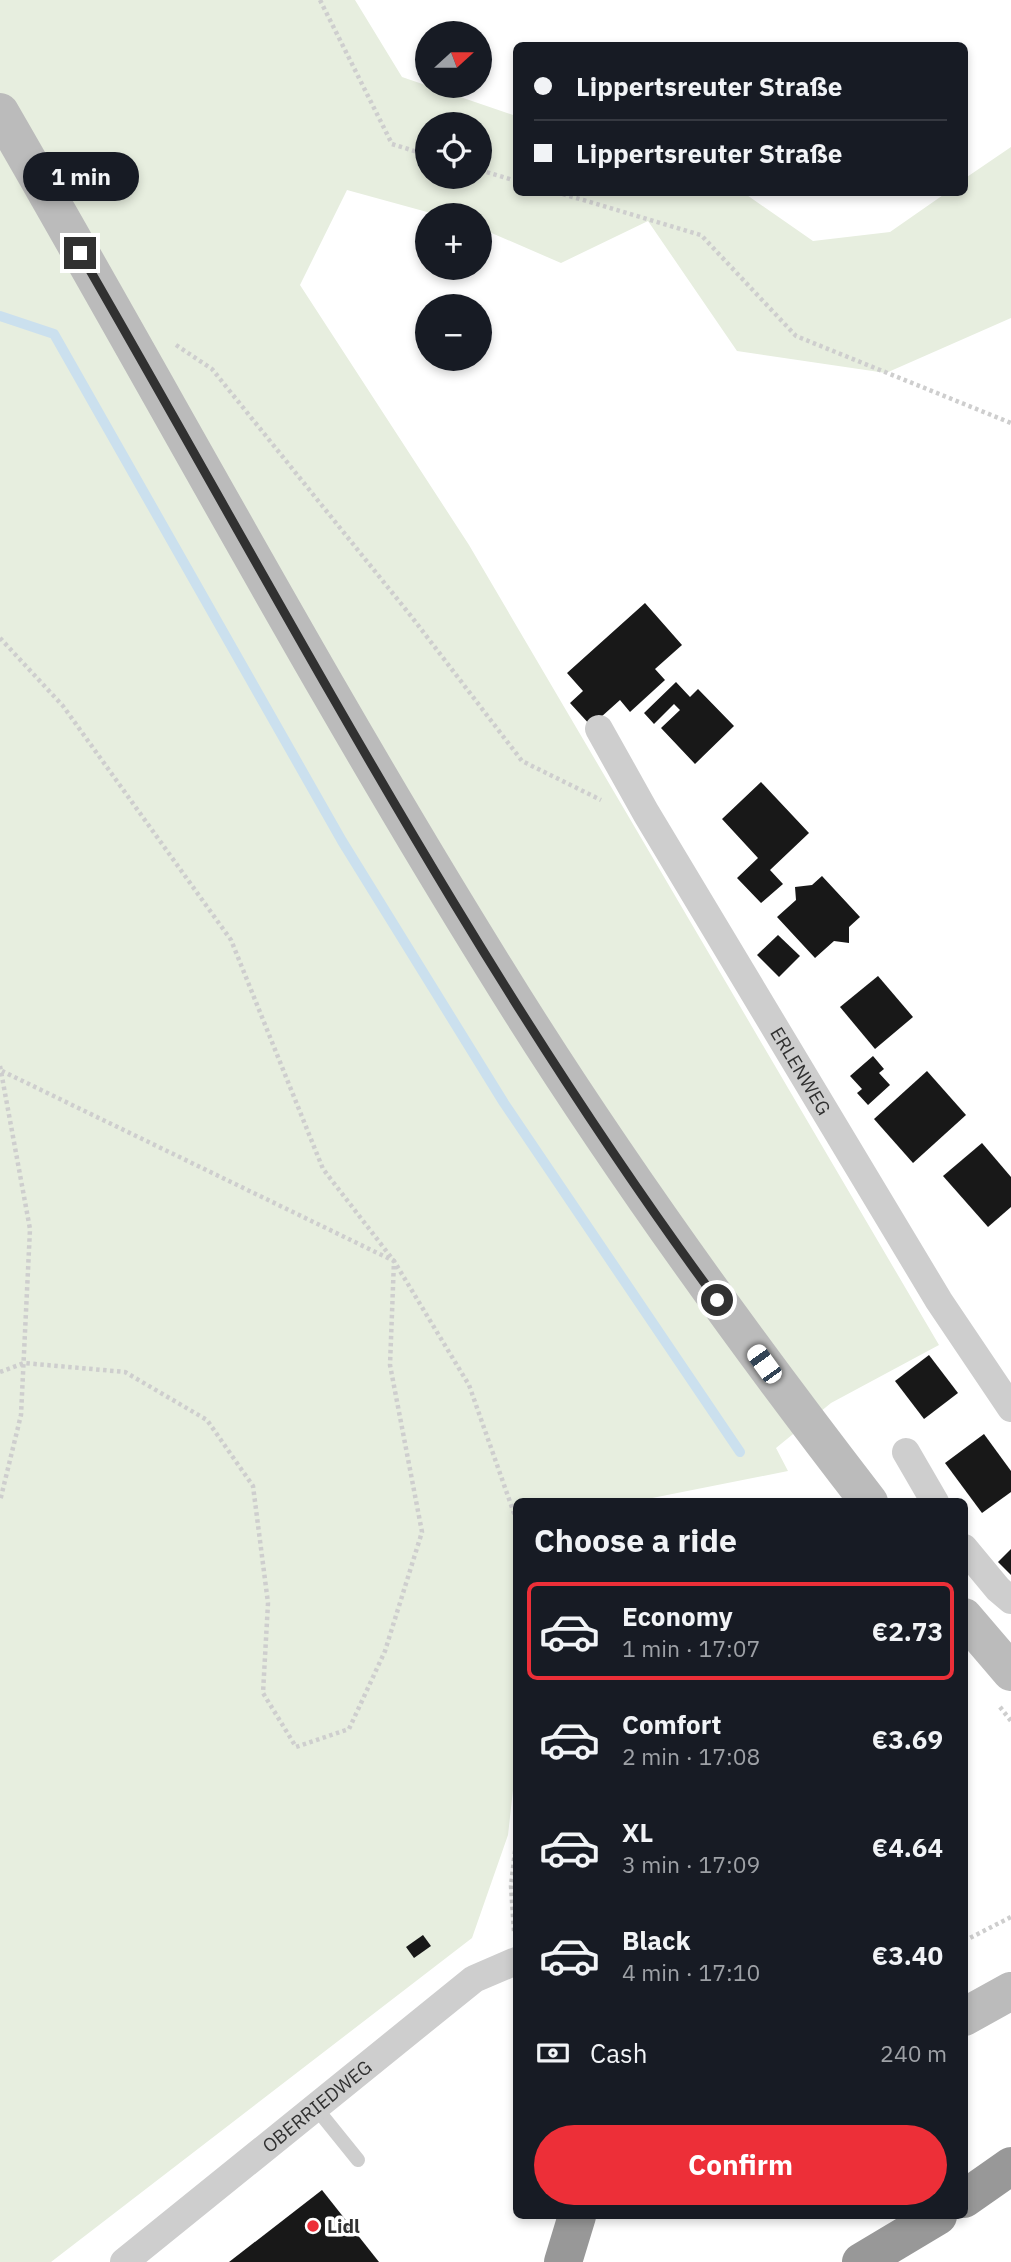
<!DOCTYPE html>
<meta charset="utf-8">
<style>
body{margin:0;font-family:"IBM Plex Sans",sans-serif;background:#20242c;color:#f1f3f6;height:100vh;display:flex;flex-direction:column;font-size:26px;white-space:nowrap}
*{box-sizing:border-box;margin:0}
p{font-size:23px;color:#9ea1a6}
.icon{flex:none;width:38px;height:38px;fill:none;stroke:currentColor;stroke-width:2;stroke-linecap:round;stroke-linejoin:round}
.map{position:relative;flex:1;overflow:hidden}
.details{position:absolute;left:513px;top:1498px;width:455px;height:721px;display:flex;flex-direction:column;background:#171b24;border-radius:10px;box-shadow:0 4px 10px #0003}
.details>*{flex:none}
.banner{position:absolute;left:513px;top:42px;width:455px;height:154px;border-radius:10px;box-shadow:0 4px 10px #0003;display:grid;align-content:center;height:154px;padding:0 21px;background:#171b24}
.needle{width:46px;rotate:69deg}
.controls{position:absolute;left:415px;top:21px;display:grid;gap:14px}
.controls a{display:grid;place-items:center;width:77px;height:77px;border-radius:50%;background:#171b24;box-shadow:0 4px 10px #0003;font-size:35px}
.end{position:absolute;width:32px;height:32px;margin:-16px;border:9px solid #313131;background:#fff;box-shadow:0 0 0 4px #fff}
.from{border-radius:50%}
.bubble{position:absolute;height:49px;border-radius:24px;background:#171b24;box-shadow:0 4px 10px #0003;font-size:23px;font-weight:800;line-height:49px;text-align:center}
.car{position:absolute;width:21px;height:42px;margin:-21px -10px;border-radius:9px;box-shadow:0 0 5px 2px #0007;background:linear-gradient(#fff 24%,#345 0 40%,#fff 0 76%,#345 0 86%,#fff 0)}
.banner b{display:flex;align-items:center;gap:24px;height:66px;font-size:26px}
.banner b+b{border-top:2px solid #363941}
.banner i{width:18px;height:18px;background:#f1f3f6}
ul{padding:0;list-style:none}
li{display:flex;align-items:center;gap:21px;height:98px;margin:0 14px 10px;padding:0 7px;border:4px solid transparent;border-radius:10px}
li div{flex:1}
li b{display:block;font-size:26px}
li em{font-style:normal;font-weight:800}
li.active{border-color:#ed2f38}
li>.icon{width:63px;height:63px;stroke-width:1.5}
h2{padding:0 21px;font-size:32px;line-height:84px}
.pay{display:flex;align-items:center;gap:18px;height:77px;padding:0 21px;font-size:26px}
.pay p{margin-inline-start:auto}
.button{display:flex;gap:14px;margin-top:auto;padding:14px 21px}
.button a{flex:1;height:80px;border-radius:42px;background:#ed2f38;color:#fff;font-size:28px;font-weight:800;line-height:80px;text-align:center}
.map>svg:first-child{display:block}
.green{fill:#e7eedf;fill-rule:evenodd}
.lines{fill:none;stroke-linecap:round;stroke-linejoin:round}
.stream{stroke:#cbe0ee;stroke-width:10}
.building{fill:#181818}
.path{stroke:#cecece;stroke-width:4.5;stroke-dasharray:3.5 3.5;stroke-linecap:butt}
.lane{stroke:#cecece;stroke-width:14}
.street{stroke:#cecece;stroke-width:28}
.secondary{stroke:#bbb;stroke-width:38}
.highway{stroke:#989898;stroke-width:38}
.route{stroke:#313131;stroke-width:9}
.poi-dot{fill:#ed2f38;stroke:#fff;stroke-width:2.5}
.labels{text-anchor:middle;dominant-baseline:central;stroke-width:7;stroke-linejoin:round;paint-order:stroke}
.street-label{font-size:19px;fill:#313131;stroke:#fff}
.poi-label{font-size:19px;font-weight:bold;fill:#313131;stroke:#fff;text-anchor:start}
</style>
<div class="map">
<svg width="1011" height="2262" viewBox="0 0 1011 2262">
<rect width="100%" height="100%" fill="#fff"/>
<path class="green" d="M0,0h355l47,77 114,39v76l228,1 69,48 77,-9 56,-39 18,-1v-13l47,-32v171l-125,55 -149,-22 -89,-130 -87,42 -81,-35v-13h-42l-91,-25 -47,95 169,260 470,800 -108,58 -55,45 12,23 -151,30 -121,1v261l-8,72 -36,103 -421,324h-51zM427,124h53v53h-53z"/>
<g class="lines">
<polyline class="stream" points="0,316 54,334 342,841 504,1103 740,1452"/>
</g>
<g class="building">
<polygon points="645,603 682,645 655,669 665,680 630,712 620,700 591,726 570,703 583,691 567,673"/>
<polygon points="676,682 690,697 698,689 734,726 695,764 661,728 680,710 674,704 654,724 644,713"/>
<polygon points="761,782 809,833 770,870 783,884 761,903 737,878 758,858 722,819"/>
<polygon points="822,876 860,917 849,927 849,943 834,941 815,958 777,917 796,900 795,887 812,885"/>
<polygon points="778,935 800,956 779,977 757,955"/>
<polygon points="878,976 913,1017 875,1049 840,1007"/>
<polygon points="873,1056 884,1069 879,1073 890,1085 868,1105 857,1093 862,1089 850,1076"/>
<polygon points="927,1071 966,1115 913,1163 874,1119"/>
<polygon points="982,1143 1011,1177 1011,1207 988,1227 943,1176"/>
<polygon points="929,1355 958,1393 924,1419 895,1381"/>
<polygon points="984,1434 1011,1471 1011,1492 982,1513 945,1463"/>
<polygon points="1011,1549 1011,1575 998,1562"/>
<polygon points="423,1935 431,1946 414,1958 406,1947"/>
<polygon points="322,2190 379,2262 229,2262"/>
</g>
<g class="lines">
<g class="path">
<polyline points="320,0 392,144 427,155"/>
<polyline points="480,170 516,181"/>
<polyline points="556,192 701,235 796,336 1011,423"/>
<polyline points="176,345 212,369 411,616 522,761 601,800"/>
<polyline points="0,638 63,706 231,940 323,1169 394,1261 469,1385 516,1519"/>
<polyline points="0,1066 30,1229 21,1415 0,1501"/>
<polyline points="0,1372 24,1363 125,1372 207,1420 253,1486 268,1603 263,1693 296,1747 349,1729 385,1651 422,1532 390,1365 394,1261 2,1071"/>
<polyline points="1000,1707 1011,1721"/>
<polyline points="514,1931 511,1886 516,1842"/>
<polyline points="964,1941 1011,1917"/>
</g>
<polyline class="lane" points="316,2108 358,2160"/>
<g class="street">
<path id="s1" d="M599,729l47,84 293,488 72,107"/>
<polyline points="906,1452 935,1502"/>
<polyline points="964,1548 998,1589 1011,1600"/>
<path id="s2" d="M124,2262l350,-283 42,-18"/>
</g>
<g class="secondary">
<path d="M0,112c165,285 321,577 495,857 114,185 241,361 374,533"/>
<polyline points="964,1617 1011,1672"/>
<polyline points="964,2017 1011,1991"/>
</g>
<g class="highway">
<polyline points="964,2199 1011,2166"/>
<polyline points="563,2262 577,2216"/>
<polyline points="861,2262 938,2216"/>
</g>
</g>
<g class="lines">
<path class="route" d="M80,253c204,353 394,718 637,1047"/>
</g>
<circle class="poi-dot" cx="313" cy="2226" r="7"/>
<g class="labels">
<g class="street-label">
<text stroke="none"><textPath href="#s1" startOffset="397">ERLENWEG</textPath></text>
<text stroke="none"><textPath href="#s2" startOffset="248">OBERRIEDWEG</textPath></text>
</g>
<g class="poi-label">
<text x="327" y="2226">Lidl</text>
</g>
</g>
</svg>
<div class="controls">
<a><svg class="needle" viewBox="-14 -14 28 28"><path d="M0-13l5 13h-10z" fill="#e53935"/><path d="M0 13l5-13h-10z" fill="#9ea1a6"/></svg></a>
<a><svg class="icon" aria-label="locate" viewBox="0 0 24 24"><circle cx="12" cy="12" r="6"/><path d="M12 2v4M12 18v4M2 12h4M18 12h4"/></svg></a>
<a>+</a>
<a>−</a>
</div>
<i class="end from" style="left:717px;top:1300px"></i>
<i class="end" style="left:80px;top:253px"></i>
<div class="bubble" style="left:23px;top:152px;width:116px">1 min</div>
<i class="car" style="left:764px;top:1364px;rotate:324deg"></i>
<div class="banner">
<b><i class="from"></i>Lippertsreuter Straße</b>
<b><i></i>Lippertsreuter Straße</b>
</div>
<section class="details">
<h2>Choose a ride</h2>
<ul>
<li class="active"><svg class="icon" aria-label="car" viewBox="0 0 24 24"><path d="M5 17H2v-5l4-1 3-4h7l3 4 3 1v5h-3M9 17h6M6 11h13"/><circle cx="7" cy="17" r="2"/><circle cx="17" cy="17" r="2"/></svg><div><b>Economy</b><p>1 min · 17:07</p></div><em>€2.73</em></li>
<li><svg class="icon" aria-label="car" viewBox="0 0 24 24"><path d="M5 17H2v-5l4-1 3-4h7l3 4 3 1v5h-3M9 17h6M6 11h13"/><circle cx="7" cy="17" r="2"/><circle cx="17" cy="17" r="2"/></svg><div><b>Comfort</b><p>2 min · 17:08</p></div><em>€3.69</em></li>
<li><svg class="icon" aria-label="car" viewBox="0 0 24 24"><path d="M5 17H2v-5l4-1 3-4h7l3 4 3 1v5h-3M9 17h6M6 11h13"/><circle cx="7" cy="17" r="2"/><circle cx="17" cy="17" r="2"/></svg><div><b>XL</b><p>3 min · 17:09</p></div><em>€4.64</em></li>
<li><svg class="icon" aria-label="car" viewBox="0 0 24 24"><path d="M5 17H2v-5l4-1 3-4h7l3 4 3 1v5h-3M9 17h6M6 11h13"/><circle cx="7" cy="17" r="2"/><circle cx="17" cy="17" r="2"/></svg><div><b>Black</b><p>4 min · 17:10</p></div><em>€3.40</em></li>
</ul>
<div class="pay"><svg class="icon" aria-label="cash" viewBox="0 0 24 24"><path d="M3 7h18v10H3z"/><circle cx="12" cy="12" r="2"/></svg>Cash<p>240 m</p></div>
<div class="button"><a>Confirm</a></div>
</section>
</div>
